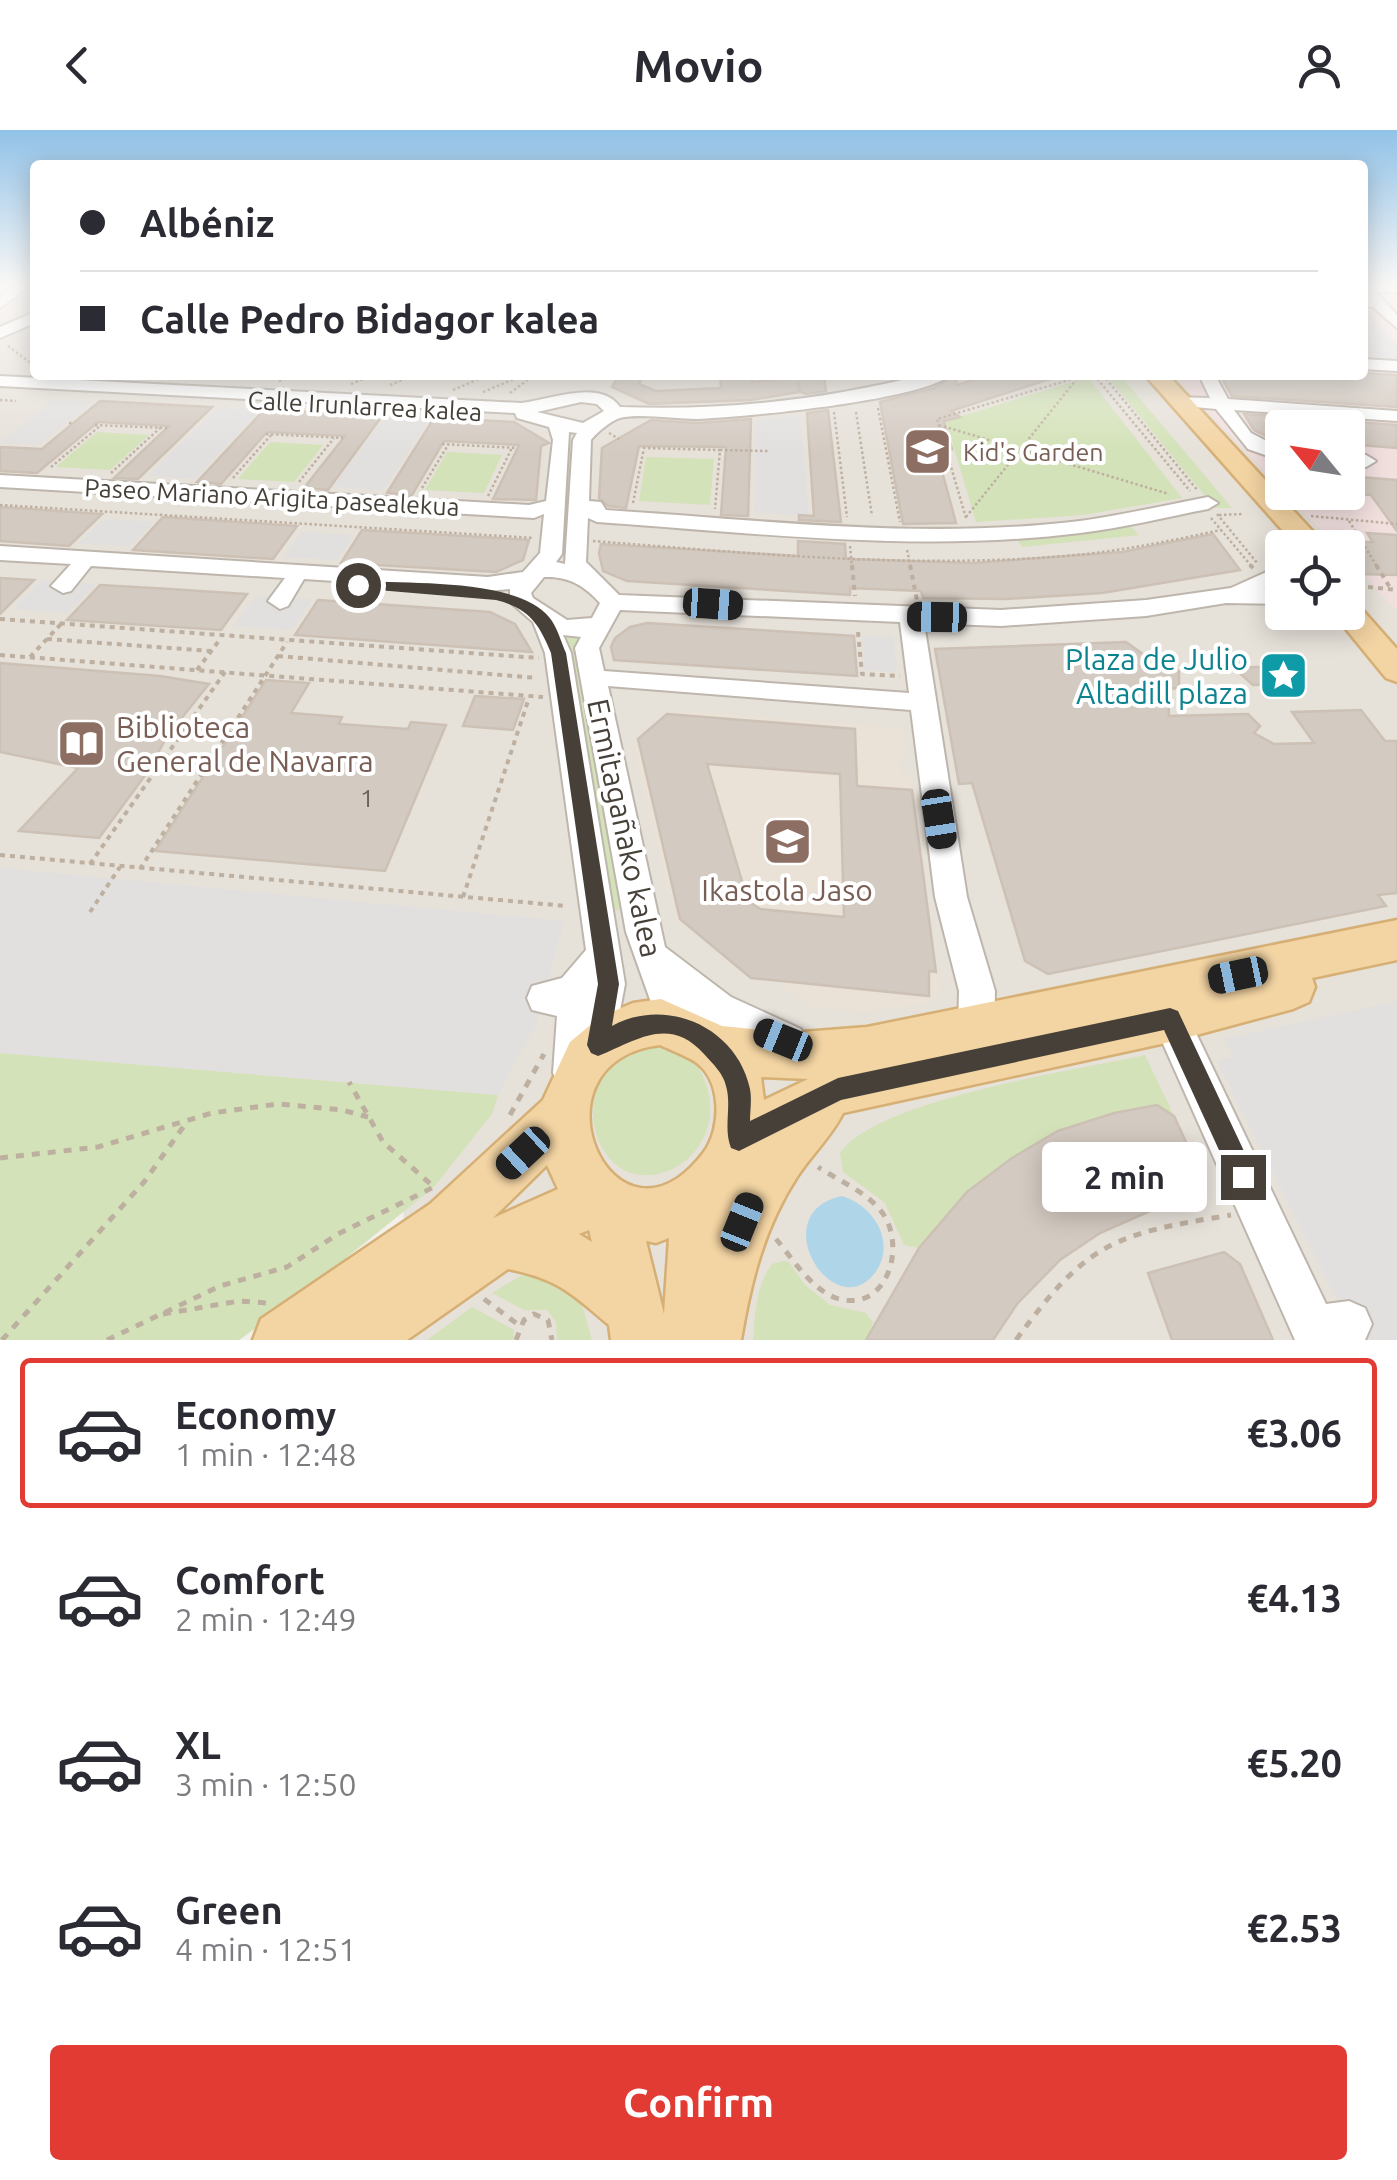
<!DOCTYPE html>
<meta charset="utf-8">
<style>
body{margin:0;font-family:Ubuntu,sans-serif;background:#f2f2f3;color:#2b2b33;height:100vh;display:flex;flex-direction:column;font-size:38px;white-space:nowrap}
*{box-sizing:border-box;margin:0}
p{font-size:32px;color:#7c7c81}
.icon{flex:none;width:55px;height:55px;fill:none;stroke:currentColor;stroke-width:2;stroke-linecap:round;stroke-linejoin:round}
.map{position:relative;height:1210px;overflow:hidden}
.details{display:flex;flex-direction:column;background:#fff;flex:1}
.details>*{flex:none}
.hud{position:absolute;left:30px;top:30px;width:1338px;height:220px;border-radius:10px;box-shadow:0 5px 25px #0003;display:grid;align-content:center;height:220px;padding:0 50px;background:#fff}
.needle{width:65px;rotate:300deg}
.buttons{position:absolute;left:1265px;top:280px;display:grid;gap:20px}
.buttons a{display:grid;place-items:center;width:100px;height:100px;border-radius:10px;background:#fff;box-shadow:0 5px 25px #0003;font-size:50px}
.end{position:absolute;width:45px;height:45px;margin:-22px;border:12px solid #464039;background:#fff;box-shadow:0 0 0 5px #fff}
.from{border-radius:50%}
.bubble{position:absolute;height:70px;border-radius:10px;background:#fff;box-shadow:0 5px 25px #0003;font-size:32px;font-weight:600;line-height:70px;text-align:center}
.car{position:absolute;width:30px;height:60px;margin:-30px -15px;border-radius:12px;box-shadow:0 0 8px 2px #0007;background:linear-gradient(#222 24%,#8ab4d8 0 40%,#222 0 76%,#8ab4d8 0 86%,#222 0)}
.hud b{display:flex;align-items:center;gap:35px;height:95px;font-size:38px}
.hud b+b{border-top:2px solid #e1e1e2}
.hud i{width:25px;height:25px;background:#2b2b33}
ul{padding:18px 0 0;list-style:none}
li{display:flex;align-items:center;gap:30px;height:150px;margin:0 20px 15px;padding:0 30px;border:5px solid transparent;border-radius:10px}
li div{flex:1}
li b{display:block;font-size:38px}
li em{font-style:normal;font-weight:600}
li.on{border-color:#e13b33}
li>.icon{width:90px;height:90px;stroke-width:1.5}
.cta{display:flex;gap:20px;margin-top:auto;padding:20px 50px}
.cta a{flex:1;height:115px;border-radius:10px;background:#e13b33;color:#fff;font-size:40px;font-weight:600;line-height:115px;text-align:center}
header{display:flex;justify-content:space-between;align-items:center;height:130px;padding:0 50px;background:#fff;font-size:45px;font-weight:600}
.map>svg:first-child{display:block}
.residential{fill:#e6e1d9;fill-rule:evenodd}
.education{fill:#eae2d6}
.medical{fill:#f2e0df}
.green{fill:#d3e2b8}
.parking{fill:#e2e0de}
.water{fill:#aed6e8}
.building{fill:#d3cac1;stroke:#cdc1b5;stroke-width:2.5;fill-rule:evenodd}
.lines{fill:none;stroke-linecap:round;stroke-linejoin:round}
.minor-casing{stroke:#beb6ad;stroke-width:4}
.major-casing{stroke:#d6af75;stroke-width:5}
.path-far2{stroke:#beb0a0;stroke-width:2.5;stroke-dasharray:2.5 2.5;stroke-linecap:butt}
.path-far1{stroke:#beb0a0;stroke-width:4;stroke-dasharray:5 5;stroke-linecap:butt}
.path{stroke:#beb0a0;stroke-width:5;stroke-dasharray:8 8;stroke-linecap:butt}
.minor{fill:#fff;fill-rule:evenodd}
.major{fill:#f3d4a3;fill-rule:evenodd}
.route{fill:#464039}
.labels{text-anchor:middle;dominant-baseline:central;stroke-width:8;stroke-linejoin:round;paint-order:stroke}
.far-street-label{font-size:25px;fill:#464039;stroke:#fff}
.far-education-label{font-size:25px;fill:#785e54;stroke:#fff;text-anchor:start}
.number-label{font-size:25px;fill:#69625b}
.culture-label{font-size:30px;fill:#0d838f;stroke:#fff;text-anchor:end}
.education-label{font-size:30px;fill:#785e54;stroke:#fff;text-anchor:start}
.street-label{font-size:30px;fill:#464039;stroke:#fff}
</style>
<header><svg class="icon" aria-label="back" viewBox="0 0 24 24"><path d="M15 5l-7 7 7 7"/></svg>Movio<svg class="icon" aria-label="person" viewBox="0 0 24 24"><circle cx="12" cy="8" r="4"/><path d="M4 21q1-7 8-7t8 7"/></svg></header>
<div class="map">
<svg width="1397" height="1210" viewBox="0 0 1397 1210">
<rect width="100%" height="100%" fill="#f3efea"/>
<path class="residential" d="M0,154h35v91h1327l1,-91h34v1056h-988l-9,-208 -400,-45zM1282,298h66v64h-66zM1282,418h66v64h-66z"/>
<polygon class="education" points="681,581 904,598 908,625 898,625 900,645 910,646 939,862 934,873 865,881 811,878 779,852 751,848 680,789 675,768 668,762 634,619"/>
<polygon class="medical" points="1363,154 1397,154 1397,481 1348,428 1348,418 1338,417 1285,363 1348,362 1348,298 1282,298 1282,359 1173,245 1362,245"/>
<g class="green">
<polygon points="1106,245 1120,245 1232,378 1215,378"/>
<polygon points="1088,247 1182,368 1083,385 976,392 946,291"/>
<polygon points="97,302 149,305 110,340 56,337"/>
<polygon points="270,312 323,315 294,352 238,349"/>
<polygon points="447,322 502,325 484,363 425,360"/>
<polygon points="646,327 714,329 710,375 639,371"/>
<polygon points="1129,395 1139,405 1022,417 1016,407"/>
<polygon points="561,504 583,504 623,779 612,781"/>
<path d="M661,916l36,18c14,26 20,53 3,80 -8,13 -20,23 -35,28 -81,27 -108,-122 -4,-126z"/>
<polygon points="0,923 498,965 492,984 434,1057 283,1179 239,1210 0,1210"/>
<path d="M1145,925l29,61 -17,-11c-103,19 -175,59 -238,143l-15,-3 -19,-42 -42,-31 -3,-19c38,-54 238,-83 305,-98z"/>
<path d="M784,1131l5,1 16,23 25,20 36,8 7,9 -6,18h-114c2,-26 3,-55 19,-76z"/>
<polygon points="536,1137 580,1168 592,1210 557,1210 556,1192 547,1180 524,1180 492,1163"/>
<polygon points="472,1177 514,1200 513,1210 427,1210"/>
</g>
<g class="parking">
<polygon points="1362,179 1397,214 1397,238 1363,236"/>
<polygon points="54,269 94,271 39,315 0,313"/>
<polygon points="217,278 260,280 195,349 148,346"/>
<polygon points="800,285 809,386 755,383 756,290"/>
<polygon points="385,286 430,288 383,360 333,357"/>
<polygon points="103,389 153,392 130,417 78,414"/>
<polygon points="302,402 353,405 337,430 283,427"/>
<polygon points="41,450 96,454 68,483 12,479"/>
<polygon points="255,466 312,469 292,500 233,496"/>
<polygon points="862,506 893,507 897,542 865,540"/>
<polygon points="0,738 552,790 564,791 537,892 498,965 0,923"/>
<polygon points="1397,871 1397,1210 1357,1210 1217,931 1234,927 1224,909"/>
</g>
<path class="water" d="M842,1066c31,9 56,47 32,78 -41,51 -111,-61 -32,-78z"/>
<g class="building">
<polygon points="1362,243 1397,245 1397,277 1232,266 1220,245"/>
<polygon points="619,245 643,245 639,254 656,261 721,258 720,245 754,245 752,252 824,245 826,261 806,264 800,262 798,252 799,262 751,270 649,274 612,257"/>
<polygon points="954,245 955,245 957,255 988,245 1056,247 951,281 960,287 944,291 952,319 936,319 956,393 903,394 880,272 934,258"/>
<polygon points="100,271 212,277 138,349 114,348 169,296 98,292 37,343 0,341 0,317 42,319"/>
<polygon points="264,280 327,283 382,286 328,360 304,358 345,306 267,302 221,354 197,352"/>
<polygon points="828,280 841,392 799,390 799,385 814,386 807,283"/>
<polygon points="1244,284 1397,295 1397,318 1348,314 1348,298 1282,298 1282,309 1270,308 1254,300"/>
<polygon points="434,288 514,292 549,313 541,316 536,370 493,369 519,315 444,311 412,365 387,363"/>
<polygon points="751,289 748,386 721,385 726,317 639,316 626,378 608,376 599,368 602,318 651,290 697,293"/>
<polygon points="1348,346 1397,350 1397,401 1371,365 1348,363"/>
<polygon points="0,377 102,384 69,416 0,411"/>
<polygon points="163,387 297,396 273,429 133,420"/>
<polygon points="362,400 529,410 523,430 496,442 341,433"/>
<polygon points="1367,403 1397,405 1397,445 1359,444 1348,431 1348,412 1373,412"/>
<polygon points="1213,404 1240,440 1102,463 1006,469 923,468 921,461 850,458 850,465 627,451 603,441 599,423 601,414 798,426 798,411 845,414 846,429 973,433 1122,422"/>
<polygon points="0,448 34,450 0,484"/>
<polygon points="100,455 170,459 247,464 221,500 67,490"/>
<polygon points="318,470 490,482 515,494 532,522 295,505"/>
<polygon points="647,493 854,506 857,546 614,530 611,517 615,508 630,497"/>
<polygon points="1126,512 1147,527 1158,524 1179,541 1179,558 1168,559 1169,586 1248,584 1260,596 1254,603 1274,614 1314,613 1292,582 1361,580 1385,611 1397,611 1397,763 1378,765 1386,776 1048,844 1025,831 972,653 959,654 935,519"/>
<polygon points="0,533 160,546 209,554 168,605 146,644 99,708 19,701 78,638 0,622"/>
<polygon points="1287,536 1299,553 1253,555 1234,538"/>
<polygon points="266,550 309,553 291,583 342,587 339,594 408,599 411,592 446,595 385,741 155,721"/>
<polygon points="475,566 524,569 513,600 463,596"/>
<path d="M667,584l188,15 2,57 55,4 24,182 -7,-1v25l-178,-18 -71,-59 -42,-180zM707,634l133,10 4,143 -84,-8 -12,-8z"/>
<polygon points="1157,975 1174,986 1205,1053 1202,1070 1150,1081 1100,1103 1060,1130 1017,1174 993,1210 866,1210 919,1118 967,1062 1012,1028 1058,1001 1114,983"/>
<polygon points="1224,1122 1240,1134 1273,1210 1172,1210 1148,1143"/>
</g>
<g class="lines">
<defs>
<g id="minor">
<polygon points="18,154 33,154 0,178 0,167"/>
<polygon points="1362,154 1397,154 1397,162 1376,162 1397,185 1397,198 1373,177 1362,176 1362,168 1366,168"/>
<polygon points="35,182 35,193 0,208 0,197"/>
<polygon points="1362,229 1397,231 1397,241 1362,239"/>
<path d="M923,245h28c-33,26 -206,42 -254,44 -21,0 -59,-6 -77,-1 -8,2 -24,15 -29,22l-2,61 12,1 5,8c156,10 318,30 474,11 43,-6 86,-16 128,-24l10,6 -10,6c-42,8 -85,19 -128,24 -159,20 -324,0 -483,-11l-9,-4 -2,44 33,33 382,15 145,-10 85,-12 51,-23v15l-18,8 18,1v15l-56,-1 -80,13 -145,10 -77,-3 43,274 28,94 -1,40 -5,13 -13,5 -13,-5 -5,-13 1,-40 -24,-94 -24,-187 -303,-24 57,261 66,50 70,32 5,13 -5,13 -13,5 -85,-39 3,7 -5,13 -13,5 -13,-5 -22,-33 -27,-76 -51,-284 6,-11 -18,-2 8,18 54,331 -14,74 -13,5 -7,-2 -6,25 -13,6 -13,-6 -6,-13 4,-57 -25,-6 -5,-12 5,-12 30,-8 24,-28 -41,-297 -12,-31 -23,-20v-13l-22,2 -184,-12 -16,27 -8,3 -12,-8 17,-23 -194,-12 -20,25 -8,2 -12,-7 20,-22 -71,-4v-14l488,31 35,-5 17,-19 4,-39 -10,4 -534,-31v-12l529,30 17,-4 7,-61 -4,-13 -32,-9 -2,-5 -515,-27v-10l521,27c29,-3 79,-25 99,4 103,4 204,-7 303,-32zM581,272l16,2 7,7 -21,12 -46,-11zM569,302l8,1 -4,7 -8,124 -9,-2 6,-8zM544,447c24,-1 40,8 56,26l-8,15 -25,2 -34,-22 -2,-5zM620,480l280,12 9,71 -305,-22 -5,-23z"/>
<polygon points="1199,245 1215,245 1228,269 1397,281 1397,291 1234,280 1251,303 1282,319 1282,331 1248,319 1216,279 1173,275 1173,267 1210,268"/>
<polygon points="1348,324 1366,325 1376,331 1366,337 1348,336"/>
<polygon points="1170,871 1183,876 1326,1174 1349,1171 1365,1178 1372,1194 1365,1210 1295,1210 1152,889 1157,876"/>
</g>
<g id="major">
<polygon points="1145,245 1168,245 1328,418 1298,418"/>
<polygon points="1348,472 1358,475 1397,519 1397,552 1386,548 1332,482 1348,482"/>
<path d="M1397,790v40l-85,18 3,9 -6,15 -16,7 -123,33 -327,71c-11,23 -32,42 -46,64 -33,51 -46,104 -56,163h-130l-2,-15c-38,-32 -51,-46 -101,-56l-101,71h-154l8,-21 169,-115 113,-104 27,-58 30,-25 33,-14 28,-4 61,27 68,7 77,-6zM660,915c11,5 24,10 34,16 28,18 28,66 10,91 -90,119 -182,-90 -44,-107zM761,947l47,2 -44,21zM547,1035l11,24 -65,29zM589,1100l3,12 -13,-8zM669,1108l-5,76 -18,-73 10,2z"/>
</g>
</defs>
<use href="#minor" class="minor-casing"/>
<use href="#major" class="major-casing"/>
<g class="path-far2">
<polyline points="8,216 35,236"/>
<polyline points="1094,245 1190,361"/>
<polyline points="1103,245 1198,361"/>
<polyline points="753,248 833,246"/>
<polyline points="279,251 295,245"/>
<polyline points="351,254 373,245"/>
<polyline points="390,255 414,245"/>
<polyline points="453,260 483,247"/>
<polyline points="483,262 524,245"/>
<polyline points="510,263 534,245"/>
<polyline points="0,270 16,271"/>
<polyline points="878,278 900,392"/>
<polyline points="834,282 847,387"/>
<polyline points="856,282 872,386"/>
<polyline points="69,293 73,293"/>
<polyline points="95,295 167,298"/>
<polyline points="939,295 1169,364"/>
<polyline points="609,303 619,309"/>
<polyline points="266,304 343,308"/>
<polyline points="442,314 517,318"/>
<polyline points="720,320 768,321"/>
<polyline points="51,337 101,295"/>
<polyline points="111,343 160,298"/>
<polyline points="233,348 272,304"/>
<polyline points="299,352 334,308"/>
<polyline points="422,358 448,315"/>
<polyline points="488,366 512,318"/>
<polyline points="633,373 644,318 720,320 715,379"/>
<polyline points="0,375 534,408"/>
<polyline points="1217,384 1258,434"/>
<polyline points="1219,385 1244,384"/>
<polyline points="1311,386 1397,394"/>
<polyline points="966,387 1076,250"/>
<polyline points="966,388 937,289 1086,245"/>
<polyline points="1211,388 1253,438"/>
<polyline points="1349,391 1378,438"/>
<path d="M593,411c156,12 314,28 471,15 53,-4 105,-15 157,-26"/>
<polyline points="850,416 852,438"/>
<polyline points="907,420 911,438"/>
</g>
<g class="path-far1">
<polyline points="852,435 855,466"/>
<polyline points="910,435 917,470"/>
<polyline points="1250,435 1253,438"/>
<polyline points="1376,435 1391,459"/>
<polyline points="1368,457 1397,460"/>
<polyline points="1312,482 1326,489"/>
<polyline points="0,489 539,528"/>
<polyline points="858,502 862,544 900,546"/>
<polyline points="47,509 211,521"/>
<polyline points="0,525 543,567"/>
<polyline points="278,526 537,548"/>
<polyline points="30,527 61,494"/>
<polyline points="197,540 221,508"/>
<polyline points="0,725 566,776"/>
<polyline points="90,734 225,542"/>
<polyline points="140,739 287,512"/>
<polyline points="463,767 529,568"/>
<polyline points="90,782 120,737"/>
</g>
<g class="path">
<polyline points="510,985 544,924"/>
<polyline points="0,1028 98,1017 212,983 278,974 342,980 368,987"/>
<path d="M776,1109c17,20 34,49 60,59 51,17 72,-53 45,-87 -16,-20 -42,-30 -63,-44"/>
<polyline points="484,1169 520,1196"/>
<polyline points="163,1184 239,1171 267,1173"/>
<polyline points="2,1210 144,1052 186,993"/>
<polyline points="107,1210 220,1156 287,1137 338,1104 434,1057 383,1012 349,952"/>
<polyline points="516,1210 524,1190 534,1184 548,1190 552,1210"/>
<path d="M1016,1210c71,-98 98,-106 215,-125"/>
</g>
<use href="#minor" class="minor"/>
<use href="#major" class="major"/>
</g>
<linearGradient id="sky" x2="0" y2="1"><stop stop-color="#91c2e8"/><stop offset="0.48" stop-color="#faf8f6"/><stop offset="1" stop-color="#faf8f6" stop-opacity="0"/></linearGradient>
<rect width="1397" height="323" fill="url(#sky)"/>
<path class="route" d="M358,451c48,3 160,-3 191,36 8,9 12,25 17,36l53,331 -7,42c54,-30 125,1 138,63 2,10 0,22 0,32l88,-43 332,-70 8,3 74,157 3,9 -3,8 -9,4 -8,-4 -71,-155 -323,70 -102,51 -8,-3c-8,-20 1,-42 -5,-62 -3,-13 -13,-22 -22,-32 -35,-39 -68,-13 -106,2l-7,-3 -4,-8 11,-61 -47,-331c-12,-30 -23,-45 -55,-53l-142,-12 -2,-3z"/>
<defs>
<symbol id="school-square" viewBox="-11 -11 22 22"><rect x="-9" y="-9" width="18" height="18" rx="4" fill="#8d6e63" stroke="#fff"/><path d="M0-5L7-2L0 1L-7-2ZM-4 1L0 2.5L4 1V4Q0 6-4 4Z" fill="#fff"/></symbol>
<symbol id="sight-square" viewBox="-11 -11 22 22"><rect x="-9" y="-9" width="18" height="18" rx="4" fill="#0f9aa8" stroke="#fff"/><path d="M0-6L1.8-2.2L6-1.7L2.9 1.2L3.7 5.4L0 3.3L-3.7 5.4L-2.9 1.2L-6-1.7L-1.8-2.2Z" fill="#fff"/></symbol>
<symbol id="library-square" viewBox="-11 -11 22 22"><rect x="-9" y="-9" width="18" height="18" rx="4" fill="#8d6e63" stroke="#fff"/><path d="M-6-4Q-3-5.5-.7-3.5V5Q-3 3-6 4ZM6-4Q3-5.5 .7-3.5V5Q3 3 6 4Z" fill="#fff"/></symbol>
</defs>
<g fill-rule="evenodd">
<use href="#school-square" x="900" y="294" width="55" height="55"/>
<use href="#sight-square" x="1256" y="518" width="55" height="55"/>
<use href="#library-square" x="54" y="586" width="55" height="55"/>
<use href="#school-square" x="760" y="684" width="55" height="55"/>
</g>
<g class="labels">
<g class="far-street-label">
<text transform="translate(365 276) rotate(3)">Calle Irunlarrea kalea</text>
<text transform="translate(272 367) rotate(3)">Paseo Mariano Arigita pasealekua</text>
</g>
<g class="far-education-label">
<text x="963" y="322">Kid's Garden</text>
</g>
<g class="number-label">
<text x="367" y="668">1</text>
</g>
<g class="culture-label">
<text x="1248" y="529">Plaza de Julio<tspan x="1248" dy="34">Altadill plaza</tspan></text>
</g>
<g class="education-label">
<text x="116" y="597">Biblioteca<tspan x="116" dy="34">General de Navarra</tspan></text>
<text x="787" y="760" text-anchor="middle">Ikastola Jaso</text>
</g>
<g class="street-label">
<text transform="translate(625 698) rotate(78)">Ermitagañako kalea</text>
</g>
</g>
</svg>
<div class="buttons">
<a><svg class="needle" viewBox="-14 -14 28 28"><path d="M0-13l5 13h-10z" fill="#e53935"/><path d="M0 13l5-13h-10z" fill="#7c7c81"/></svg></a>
<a><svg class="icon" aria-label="locate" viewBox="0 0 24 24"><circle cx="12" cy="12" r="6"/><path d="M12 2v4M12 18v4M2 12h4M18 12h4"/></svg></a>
</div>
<i class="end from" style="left:358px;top:455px"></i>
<i class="end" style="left:1243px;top:1047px"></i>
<div class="bubble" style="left:1042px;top:1012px;width:165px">2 min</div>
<i class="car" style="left:713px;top:474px;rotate:94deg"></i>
<i class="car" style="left:937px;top:487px;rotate:271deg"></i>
<i class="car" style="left:939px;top:689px;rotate:171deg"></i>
<i class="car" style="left:1238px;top:845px;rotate:258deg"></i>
<i class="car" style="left:783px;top:910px;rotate:292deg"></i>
<i class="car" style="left:523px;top:1023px;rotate:227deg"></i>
<i class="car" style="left:742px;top:1092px;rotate:22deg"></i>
<div class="hud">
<b><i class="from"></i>Albéniz</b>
<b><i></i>Calle Pedro Bidagor kalea</b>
</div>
</div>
<section class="details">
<ul>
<li class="on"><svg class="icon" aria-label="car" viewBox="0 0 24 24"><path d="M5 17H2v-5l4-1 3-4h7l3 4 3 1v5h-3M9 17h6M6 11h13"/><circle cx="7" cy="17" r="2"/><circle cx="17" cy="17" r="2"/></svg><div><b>Economy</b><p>1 min · 12:48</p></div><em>€3.06</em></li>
<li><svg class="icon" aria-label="car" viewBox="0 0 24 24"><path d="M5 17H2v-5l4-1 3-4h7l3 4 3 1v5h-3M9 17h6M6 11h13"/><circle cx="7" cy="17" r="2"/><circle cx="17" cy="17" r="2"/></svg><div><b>Comfort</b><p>2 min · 12:49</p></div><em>€4.13</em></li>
<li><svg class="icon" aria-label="car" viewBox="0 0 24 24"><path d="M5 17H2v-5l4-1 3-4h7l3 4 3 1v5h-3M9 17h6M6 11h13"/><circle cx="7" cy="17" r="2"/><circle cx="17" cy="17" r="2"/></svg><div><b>XL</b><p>3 min · 12:50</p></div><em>€5.20</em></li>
<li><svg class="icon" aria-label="car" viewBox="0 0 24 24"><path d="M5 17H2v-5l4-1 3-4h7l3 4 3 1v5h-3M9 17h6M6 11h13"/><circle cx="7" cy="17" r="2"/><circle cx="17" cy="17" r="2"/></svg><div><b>Green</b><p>4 min · 12:51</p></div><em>€2.53</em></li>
</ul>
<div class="cta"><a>Confirm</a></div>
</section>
